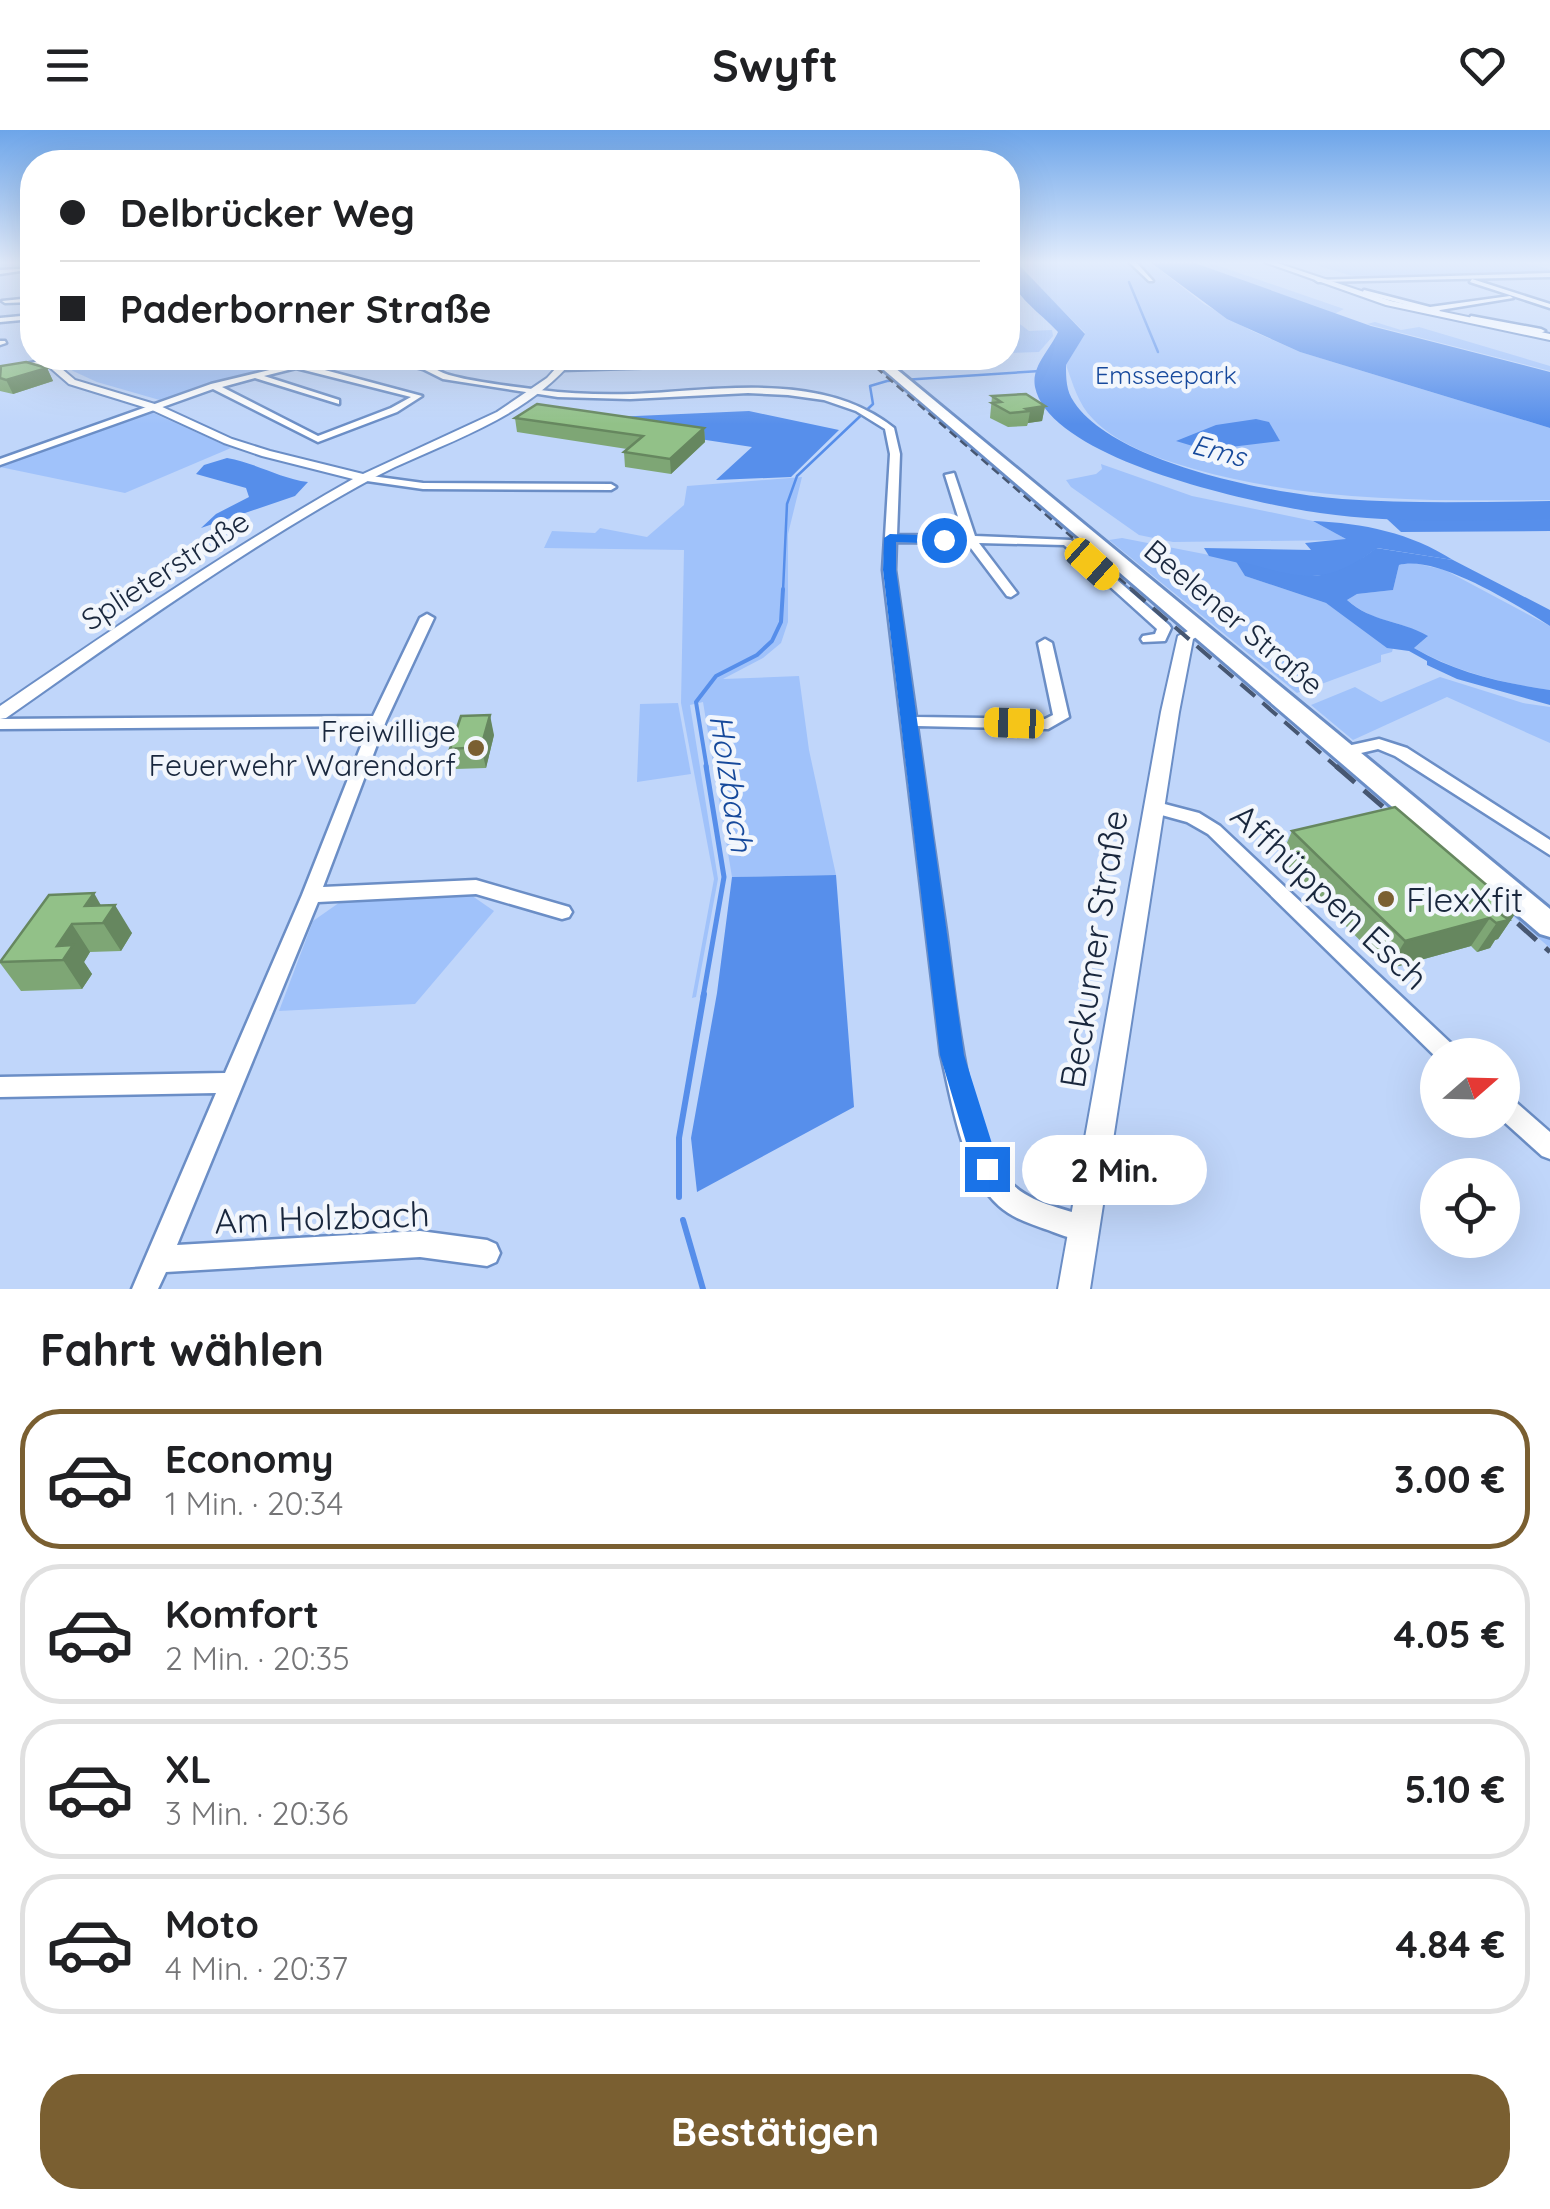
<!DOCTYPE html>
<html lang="de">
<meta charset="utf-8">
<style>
body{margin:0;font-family:Quicksand,sans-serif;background:#f2f2f2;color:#202124;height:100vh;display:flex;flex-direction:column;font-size:38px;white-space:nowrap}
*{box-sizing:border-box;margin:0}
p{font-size:32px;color:#757577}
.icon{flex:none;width:55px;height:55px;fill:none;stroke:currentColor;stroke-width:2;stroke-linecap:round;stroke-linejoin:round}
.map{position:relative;height:1159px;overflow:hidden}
.side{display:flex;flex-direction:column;background:#fff;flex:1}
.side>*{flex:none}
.hud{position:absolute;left:20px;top:20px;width:1000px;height:220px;border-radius:40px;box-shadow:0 10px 40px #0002;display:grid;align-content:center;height:220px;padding:0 40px;background:#fff}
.needle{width:65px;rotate:70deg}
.fabs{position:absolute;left:1420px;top:908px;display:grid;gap:20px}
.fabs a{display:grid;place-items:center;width:100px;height:100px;border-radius:50%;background:#fff;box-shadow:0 10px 40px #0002;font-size:50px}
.end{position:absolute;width:45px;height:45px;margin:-22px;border:12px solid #1a73e8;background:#fff;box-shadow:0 0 0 5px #fff}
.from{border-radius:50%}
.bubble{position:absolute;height:70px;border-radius:35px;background:#fff;box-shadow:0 10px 40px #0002;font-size:32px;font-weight:700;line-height:70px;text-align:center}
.car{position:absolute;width:30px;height:60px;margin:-30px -15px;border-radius:12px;box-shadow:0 0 8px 2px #0007;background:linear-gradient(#f5c518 24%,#345 0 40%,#f5c518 0 76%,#345 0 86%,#f5c518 0)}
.hud b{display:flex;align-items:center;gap:35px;height:95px;font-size:38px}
.hud b+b{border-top:2px solid #e0e0e0}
.hud i{width:25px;height:25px;background:#202124}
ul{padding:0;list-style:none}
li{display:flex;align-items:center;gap:30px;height:140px;margin:0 20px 15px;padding:0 20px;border:5px solid #e0e0e0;border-radius:40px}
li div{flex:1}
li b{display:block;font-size:38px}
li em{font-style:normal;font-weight:700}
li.active{border-color:#7a5f31}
li>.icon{width:90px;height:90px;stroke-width:1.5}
h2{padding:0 40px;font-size:45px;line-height:120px}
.cta{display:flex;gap:20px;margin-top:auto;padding:20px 40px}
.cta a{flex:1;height:115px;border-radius:40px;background:#7a5f31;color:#fff;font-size:40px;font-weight:700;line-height:115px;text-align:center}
header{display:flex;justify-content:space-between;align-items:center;height:130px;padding:0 40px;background:#fff;font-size:45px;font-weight:700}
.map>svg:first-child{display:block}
.green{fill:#a0c2fa}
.forest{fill:#578feb}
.water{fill:#568eea}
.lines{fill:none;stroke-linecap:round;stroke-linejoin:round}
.stream-far3{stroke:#568eea;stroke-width:2.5}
.stream-far2{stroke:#568eea;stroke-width:4}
.stream-far1{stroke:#568eea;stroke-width:5}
.stream{stroke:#568eea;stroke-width:6}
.minor-casing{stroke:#6b8ec6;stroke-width:5}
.tertiary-casing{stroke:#6b8ec6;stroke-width:4}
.primary-casing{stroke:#6b8ec6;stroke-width:6}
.minor{fill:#fff;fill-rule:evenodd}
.tertiary{fill:#fff;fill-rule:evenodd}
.primary{fill:#fff;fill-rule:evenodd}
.rail-far2{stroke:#475771;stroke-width:2.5;stroke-dasharray:9 5;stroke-linecap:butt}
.rail-far1{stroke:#475771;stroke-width:4;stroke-dasharray:19 10;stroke-linecap:butt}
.rail{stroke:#475771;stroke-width:5;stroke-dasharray:25 12;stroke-linecap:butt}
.wall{fill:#7ea675}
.shaded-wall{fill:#66875f}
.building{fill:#92c188;stroke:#66875f;stroke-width:2.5}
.route{fill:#1a73e8}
.poi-dot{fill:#7a5f31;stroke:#f2f6fc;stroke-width:4}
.labels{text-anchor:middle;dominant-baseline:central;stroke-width:9;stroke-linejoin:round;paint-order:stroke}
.far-park-label{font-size:25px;fill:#17499c;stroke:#f2f6fc}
.far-water-label{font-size:28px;font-style:italic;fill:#16499b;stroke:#f2f6fc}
.street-label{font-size:30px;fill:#19273d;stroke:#f2f6fc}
.poi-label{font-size:30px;fill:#19273d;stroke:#f2f6fc;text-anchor:end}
.water-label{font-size:32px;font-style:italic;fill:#16499b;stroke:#f2f6fc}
.near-street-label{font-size:35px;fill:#19273d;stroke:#f2f6fc}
.near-poi-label{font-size:35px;fill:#19273d;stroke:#f2f6fc;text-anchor:start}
</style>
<header><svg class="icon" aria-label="menu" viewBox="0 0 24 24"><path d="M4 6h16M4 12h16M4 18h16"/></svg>Swyft<svg class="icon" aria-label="heart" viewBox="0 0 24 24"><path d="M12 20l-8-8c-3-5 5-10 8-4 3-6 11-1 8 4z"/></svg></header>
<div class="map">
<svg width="1550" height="1159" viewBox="0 0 1550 1159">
<rect width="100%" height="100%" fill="#c0d6fa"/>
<g class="green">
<path d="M1014,132h136l54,42 46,26 50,22 250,76v72c-121,1 -238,2 -356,-31 -34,-10 -75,-23 -101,-50 -15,-15 -20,-35 -27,-54l19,-32z"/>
<polygon points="1192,132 1207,132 1344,179 1334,184"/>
<polygon points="1522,132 1549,139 1550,143 1359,148 1309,133"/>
<polygon points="1012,188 1029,201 1052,200 1053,206 1039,222 1008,223 1008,189"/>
<polygon points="1375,192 1401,200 1419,197 1550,236 1550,241 1367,194"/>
<polygon points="58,228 316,228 163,271 97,252 73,241"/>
<polygon points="151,282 231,318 125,363 0,337"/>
<polygon points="1101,334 1192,366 1313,391 1348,410 1173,412 1139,405 1071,357 1066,350 1096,344 1102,339"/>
<polygon points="802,347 788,404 788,492 781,513 763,528 723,549 799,546 809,620 836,745 732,747 703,572 690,575 718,749 696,867 692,868 714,749 681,573 684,420 544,418 552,401 595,403 600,398 647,407 684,375 687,356"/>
<polygon points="1122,408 1235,430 1245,446 1326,473 1393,518 1392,522 1381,525 1381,532 1297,563 1109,410"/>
<path d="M1410,432l35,8 105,56v64c-48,-7 -94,-18 -136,-42l13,-11c-32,-20 -50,-12 -80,-37l10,-6 36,-4 6,-25z"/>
<polygon points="1199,514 1207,516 1550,810 1550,818"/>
<polygon points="1440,547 1523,573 1550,577 1550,613 1447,567 1353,610 1311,575 1355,557 1381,572"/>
<polygon points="678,573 691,644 637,652 640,574"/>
<polygon points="468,763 494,781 415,874 279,881 313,791 343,770"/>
</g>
<g class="forest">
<polygon points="749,281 839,300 791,347 716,350 752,317 568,289"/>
<polygon points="1387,389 1550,389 1550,401 1401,402"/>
<path d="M1313,391c50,2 98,12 140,39l-76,-12 -36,26 -43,3 -89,-21 -5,-8 107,2 -6,-7 41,-4z"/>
<polygon points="836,745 854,977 697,1062 691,1008 717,863 732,747"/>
</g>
<g class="water">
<path d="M1008,132l11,3 66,69 -19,31c0,13 0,26 8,37 40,61 199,92 268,97 69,5 139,3 208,2v18c-76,1 -154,5 -230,-6 -64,-9 -270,-53 -285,-126 -4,-21 15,-37 23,-55 -19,-21 -51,-39 -50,-70z"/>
<polygon points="1150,132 1192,132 1371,196 1550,242 1550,298 1300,222 1227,189"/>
<polygon points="1256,289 1269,292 1280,311 1206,320 1176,311 1216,295"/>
<path d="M227,328c29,5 52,20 81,24l-13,14 -94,32 15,-14 33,-17 -3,-9 -50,-14 8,-9z"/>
<path d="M1376,418l77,12 97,50v16c-33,-21 -114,-72 -151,-61l-6,25 -36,4 -10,6c26,23 51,19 81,36l-14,12c42,25 89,35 136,42v15l-93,-26 -30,-14v-4l-18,-10 -22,-3 -61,-45 -81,-27 -10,-16c61,16 88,30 141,-12z"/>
</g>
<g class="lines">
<g class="stream-far3">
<polyline points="1129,152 1158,222"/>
<polyline points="783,461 787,374 797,346 873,274 870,256 887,251 1040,241"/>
</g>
<polyline class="stream-far2" points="707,639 696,572 716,546 757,525 772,511 781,492 783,459"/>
<polyline class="stream-far1" points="703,867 724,747 706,636"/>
<g class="stream">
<polyline points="679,1067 679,1008 704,864"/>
<polyline points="683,1090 703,1159"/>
</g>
<defs>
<g id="minor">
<polygon points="1129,132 1136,132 1153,151 1149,151"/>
<polygon points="20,139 20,141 0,144 0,140"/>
<polygon points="1550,143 1550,147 1318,152 1315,150"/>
<polygon points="1472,149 1550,174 1550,178 1470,152"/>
<polygon points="1364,160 1430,177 1510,166 1513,168 1440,180 1438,183 1362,163"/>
<polygon points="32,168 32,172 5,173 2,171"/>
<polygon points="32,185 32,189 0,192 0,188"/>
<polygon points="1471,186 1541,199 1545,201 1541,203 1469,189"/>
<polygon points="0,211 5,211 6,213 0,215"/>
<path d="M319,228h11l-24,7 116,31 -25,16 -79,30 -105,-53 -213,76v-6l211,-75zM296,238l115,29 -20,11 -73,28 -96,-49 33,-9 84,26v-4l-75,-24z"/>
<path d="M383,228c14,-1 32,2 45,7 7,3 13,8 21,10 29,8 61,11 91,15 31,4 62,5 93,4 84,-3 189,-24 261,34l6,26 -3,81 67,1 -19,-61 9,-2 21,63 96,4 98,85 2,3 -6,13 -22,1 -2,-3 2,-3 12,-2 2,-5 -93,-84 -85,-2 38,50 -6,4 -4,-1 -40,-53 -71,-1 -1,28 21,147 129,2 8,-4 -15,-72 7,-4 7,4 17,74 -21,12 -131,-3c9,68 19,137 29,205 9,65 20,202 63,250 22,24 55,26 83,38l4,9 -4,9c-14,6 -30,-2 -44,-7 -17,-6 -36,-12 -49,-24 -37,-33 -47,-105 -58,-151l-58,-485 7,-116 -5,-25 -29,-18 -32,-11 -36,-5 -40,-2 -118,6 -72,-2 -115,-18 -20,-10z"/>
<polygon points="531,228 566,228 572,230 568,232 535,230"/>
<polygon points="861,228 858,231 562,240 558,238 562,236"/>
<polygon points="46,230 49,230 49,234 0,243 0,239"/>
<polygon points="364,345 423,353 611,354 616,357 611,360 423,359 360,350 360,346"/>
<polygon points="427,484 434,488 386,591 323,757 476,750 569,777 572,782 569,787 562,789 476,764 318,772 177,1115 420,1101 487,1110 496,1114 500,1123 496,1132 487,1136 420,1127 166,1142 158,1159 132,1159 216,963 0,967 0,947 225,943 302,765 369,596 0,599 0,589 373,586 420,488"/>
<polygon points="1379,609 1407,618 1550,710 1550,725 1395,626 1378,619 1344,627 1336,622 1338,618"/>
<polygon points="1153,671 1199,683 1220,696 1456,918 1459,925 1438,925 1438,929 1208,704 1187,692 1147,681 1145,677 1147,673"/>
<polygon points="1502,965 1510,967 1550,1002 1550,1029 1542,1026 1502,990"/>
</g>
<g id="tertiary">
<polygon points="1264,132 1274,132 1391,171 1550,204 1550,210 1386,175"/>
<path d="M39,228h10l26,22 83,25 74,34 38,12 93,23 134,-62 50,-34 18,-20h10c-47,57 -115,79 -180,109 -25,12 -49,26 -73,40 -109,64 -212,138 -316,211l-6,1v-13c116,-79 231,-158 353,-227l-91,-23 -38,-13 -74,-34 -81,-25z"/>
<polygon points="1200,495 1208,500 1193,509 1179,582 1090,1159 1058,1159 1161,582 1178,506"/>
</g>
<polygon id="primary" points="870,228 883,228 1550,779 1550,807 1540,804"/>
</defs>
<use href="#minor" class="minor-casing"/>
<use href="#tertiary" class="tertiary-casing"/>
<use href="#primary" class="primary-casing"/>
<use href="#minor" class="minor"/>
<use href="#tertiary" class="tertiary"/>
<use href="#primary" class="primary"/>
<polyline class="rail-far2" points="865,228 1134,461"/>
<polyline class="rail-far1" points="1131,459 1339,639"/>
<g class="rail">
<polyline points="1336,636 1406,697"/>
<polyline points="1490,769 1550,822"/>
</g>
</g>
<g class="wall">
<polygon points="0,237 47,238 53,251 13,264 0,261"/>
<polygon points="992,266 1045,276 1042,291 1028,293 1027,296 1008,297 990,288"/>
<polygon points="515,288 704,298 705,312 671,344 625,337 624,322 627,319 517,302"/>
<polygon points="494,605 486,638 456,639 450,619"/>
<polygon points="1292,701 1517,781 1498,809 1495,810 1490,818 1477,822 1471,816 1388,839 1280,729"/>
<polygon points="101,775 132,803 121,821 90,822 84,832 92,844 82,859 21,861 0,833"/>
</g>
<g class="shaded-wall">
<polygon points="47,238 53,251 13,264 6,250"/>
<polygon points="1045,276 1042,291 1028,293 1030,281 1026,279"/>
<polygon points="704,298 705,312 671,344 670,329"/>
<polygon points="490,585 494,605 486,638 481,617"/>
<polygon points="94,763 107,786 115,775 132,803 121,821 103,793 85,776"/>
<polygon points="1517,781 1498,809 1495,810 1490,818 1477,822 1502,785"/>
<polygon points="1490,788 1471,816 1388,839 1405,811"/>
<polygon points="72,794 90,822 84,832 92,844 82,859 63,830 57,816"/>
</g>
<g class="building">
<polygon points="26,232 47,238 6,250 0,248 1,236"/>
<polygon points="1026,264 1045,276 1026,279 1030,281 1010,283 992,273 1001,272 992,266"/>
<polygon points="537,274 704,298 670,329 624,322 643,306 515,288"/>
<polygon points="490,585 481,617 450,619 461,586"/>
<polygon points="1395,677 1517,781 1502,785 1509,790 1496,793 1490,788 1405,811 1292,701"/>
<polygon points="94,763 85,776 115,775 103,793 72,794 57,816 73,815 63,830 0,832 49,765"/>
</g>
<linearGradient id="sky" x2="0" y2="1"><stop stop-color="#6da5e9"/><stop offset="0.45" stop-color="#e3edfd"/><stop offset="1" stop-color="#e3edfd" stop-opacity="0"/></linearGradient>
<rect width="1550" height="294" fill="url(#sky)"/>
<polygon class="route" points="890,404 944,406 950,410 944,414 896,412 896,440 964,925 1000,1039 997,1048 987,1052 978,1048 974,1039 940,925 883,440 884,408"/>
<g class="poi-dot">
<circle cx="476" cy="618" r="10"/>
<circle cx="1386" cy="769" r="10"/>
</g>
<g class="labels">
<g class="far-park-label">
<text x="1166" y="244">Emsseepark</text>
</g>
<g class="far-water-label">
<text transform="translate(1219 320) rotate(15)">Ems</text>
</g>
<g class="street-label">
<text transform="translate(165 440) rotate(-33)">Splieterstraße</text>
<text transform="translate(1234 487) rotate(40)">Beelener Straße</text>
</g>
<g class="poi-label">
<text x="456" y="601">Freiwillige<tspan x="456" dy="34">Feuerwehr Warendorf</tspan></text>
</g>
<g class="water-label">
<text transform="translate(732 653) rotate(81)">Holzbach</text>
</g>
<g class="near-street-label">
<text transform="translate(1330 766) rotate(43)">Affhüppen Esch</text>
<text transform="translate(1093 819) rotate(-81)">Beckumer Straße</text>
<text transform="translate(322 1087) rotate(-2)">Am Holzbach</text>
</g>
<g class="near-poi-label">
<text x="1406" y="769">FlexXfit</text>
</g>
</g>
</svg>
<div class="fabs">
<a><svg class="needle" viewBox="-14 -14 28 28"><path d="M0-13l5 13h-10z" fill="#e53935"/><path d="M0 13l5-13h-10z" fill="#757577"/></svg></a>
<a><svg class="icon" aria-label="locate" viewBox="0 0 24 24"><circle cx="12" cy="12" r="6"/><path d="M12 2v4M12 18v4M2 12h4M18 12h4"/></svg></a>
</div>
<i class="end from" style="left:944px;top:410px"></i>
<i class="end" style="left:987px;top:1039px"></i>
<div class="bubble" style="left:1022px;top:1005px;width:185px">2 Min.</div>
<i class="car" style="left:1092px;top:434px;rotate:132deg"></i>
<i class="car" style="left:1014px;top:593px;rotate:272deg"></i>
<div class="hud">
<b><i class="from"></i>Delbrücker Weg</b>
<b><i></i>Paderborner Straße</b>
</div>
</div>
<section class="side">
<h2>Fahrt wählen</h2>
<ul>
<li class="active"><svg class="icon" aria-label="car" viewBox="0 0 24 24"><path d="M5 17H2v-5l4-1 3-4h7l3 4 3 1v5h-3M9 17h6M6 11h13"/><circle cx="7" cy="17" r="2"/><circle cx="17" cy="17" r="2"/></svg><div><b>Economy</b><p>1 Min. · 20:34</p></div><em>3.00 €</em></li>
<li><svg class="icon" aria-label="car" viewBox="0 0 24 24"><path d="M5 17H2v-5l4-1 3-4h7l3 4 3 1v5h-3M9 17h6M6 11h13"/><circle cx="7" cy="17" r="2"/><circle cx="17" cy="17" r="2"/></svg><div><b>Komfort</b><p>2 Min. · 20:35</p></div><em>4.05 €</em></li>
<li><svg class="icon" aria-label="car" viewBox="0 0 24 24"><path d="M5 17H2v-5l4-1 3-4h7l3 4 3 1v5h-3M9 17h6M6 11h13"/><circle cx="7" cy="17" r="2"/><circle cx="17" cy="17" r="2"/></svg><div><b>XL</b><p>3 Min. · 20:36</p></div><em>5.10 €</em></li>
<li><svg class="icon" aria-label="car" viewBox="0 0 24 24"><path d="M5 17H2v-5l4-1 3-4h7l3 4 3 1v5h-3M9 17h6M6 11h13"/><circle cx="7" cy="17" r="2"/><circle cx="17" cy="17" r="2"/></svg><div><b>Moto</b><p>4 Min. · 20:37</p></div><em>4.84 €</em></li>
</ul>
<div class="cta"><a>Bestätigen</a></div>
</section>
